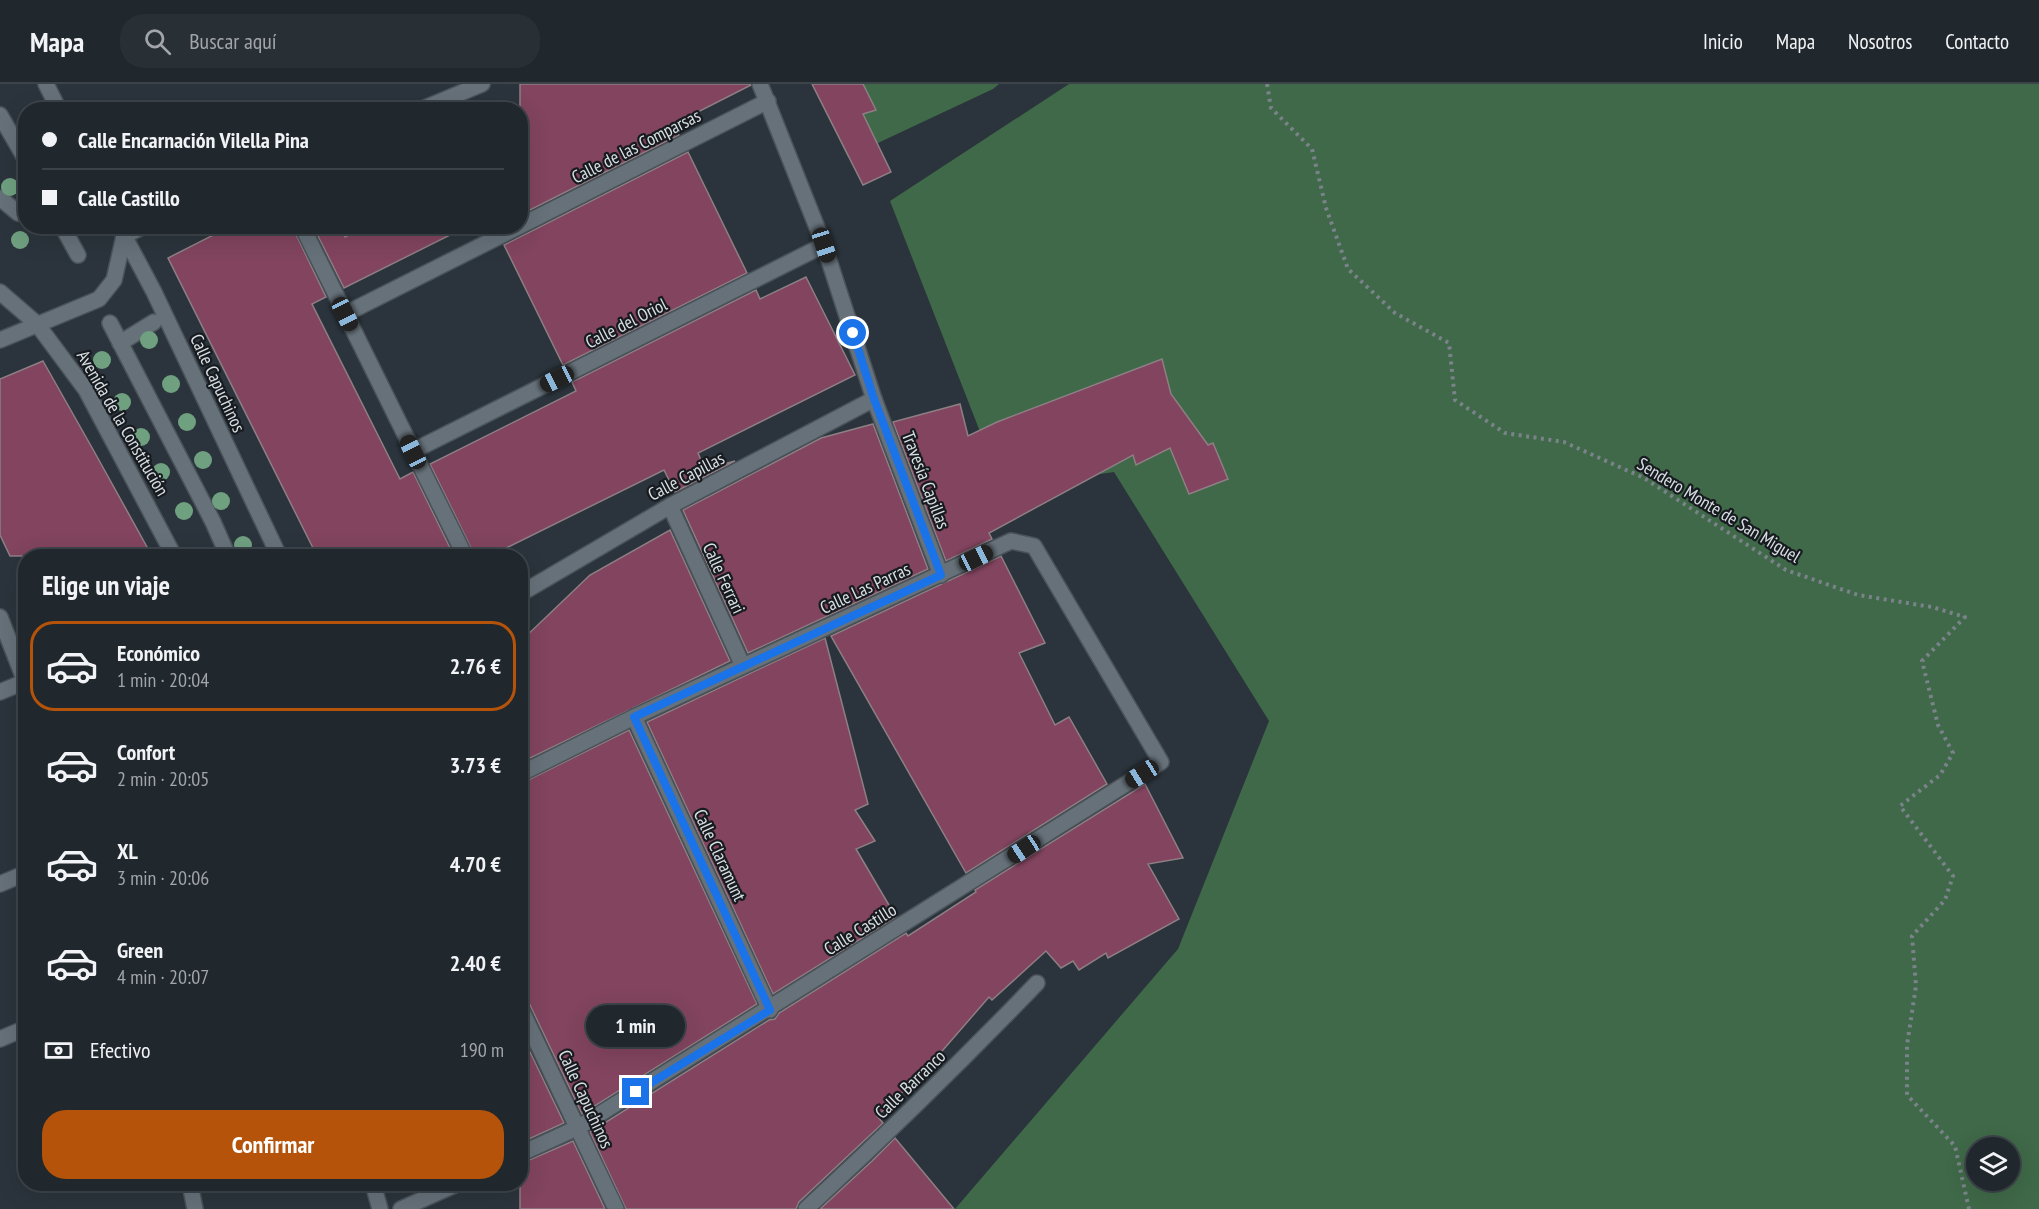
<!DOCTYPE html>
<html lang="es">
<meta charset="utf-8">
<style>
body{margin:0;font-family:"PT Sans Narrow",sans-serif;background:#282f35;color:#f1f3f6;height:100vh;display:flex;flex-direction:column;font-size:22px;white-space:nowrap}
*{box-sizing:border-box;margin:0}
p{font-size:20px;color:#a2a5aa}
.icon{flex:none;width:33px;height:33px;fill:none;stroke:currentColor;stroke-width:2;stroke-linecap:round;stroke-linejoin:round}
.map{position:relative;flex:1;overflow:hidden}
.panel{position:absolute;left:18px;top:465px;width:510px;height:642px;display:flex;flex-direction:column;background:#20272d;border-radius:24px;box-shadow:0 6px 24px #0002,0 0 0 2px #3d4449}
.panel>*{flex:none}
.top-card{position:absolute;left:18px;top:18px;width:510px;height:132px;border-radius:24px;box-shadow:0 6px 24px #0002,0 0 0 2px #3d4449;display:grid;align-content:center;height:132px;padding:0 24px;background:#20272d}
.tools{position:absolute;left:1966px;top:1053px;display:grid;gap:12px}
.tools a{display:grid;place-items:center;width:54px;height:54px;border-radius:50%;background:#20272d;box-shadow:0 6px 24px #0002,0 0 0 2px #3d4449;font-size:30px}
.end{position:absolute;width:27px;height:27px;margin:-14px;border:8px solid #1a73e8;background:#fff;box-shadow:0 0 0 3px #fff}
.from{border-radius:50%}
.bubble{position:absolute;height:42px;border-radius:21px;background:#20272d;box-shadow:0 6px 24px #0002,0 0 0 2px #3d4449;font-size:20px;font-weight:600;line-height:42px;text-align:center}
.car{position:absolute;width:18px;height:36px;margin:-18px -9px;border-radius:8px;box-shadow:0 0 4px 2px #0007;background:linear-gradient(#222 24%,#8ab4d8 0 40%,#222 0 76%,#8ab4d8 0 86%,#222 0)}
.top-card b{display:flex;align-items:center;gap:21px;height:57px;font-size:22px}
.top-card b+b{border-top:2px solid #3d4449}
.top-card i{width:15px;height:15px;background:#f1f3f6}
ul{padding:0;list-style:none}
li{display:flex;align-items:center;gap:18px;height:90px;margin:0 12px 9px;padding:0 12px;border:3px solid transparent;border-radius:24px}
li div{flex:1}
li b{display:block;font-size:22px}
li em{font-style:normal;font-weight:600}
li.current{border-color:#b45309}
li>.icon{width:54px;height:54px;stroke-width:1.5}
h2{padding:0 24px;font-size:27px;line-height:72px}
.pay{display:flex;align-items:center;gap:15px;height:66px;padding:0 24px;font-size:22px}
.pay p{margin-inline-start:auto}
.primary-button{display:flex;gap:12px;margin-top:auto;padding:12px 24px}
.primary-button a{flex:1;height:69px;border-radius:24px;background:#b45309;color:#fff;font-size:24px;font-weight:600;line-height:69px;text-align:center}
header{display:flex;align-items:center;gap:36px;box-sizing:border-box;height:84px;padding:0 30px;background:#20272d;border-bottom:2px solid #3d4449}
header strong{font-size:28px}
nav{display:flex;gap:33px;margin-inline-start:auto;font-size:21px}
.search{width:420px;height:54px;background:#282f35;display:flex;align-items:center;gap:15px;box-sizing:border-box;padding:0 21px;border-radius:24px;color:#a2a5aa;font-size:22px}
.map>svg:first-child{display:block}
.green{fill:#3f6948;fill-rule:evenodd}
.building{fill:#82445f;stroke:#8d7f84;stroke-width:1.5}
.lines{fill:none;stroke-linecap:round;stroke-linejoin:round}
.pedestrian-casing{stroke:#4a5359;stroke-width:18}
.minor-casing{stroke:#4a5359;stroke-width:18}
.tertiary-casing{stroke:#4a5359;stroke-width:18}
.path{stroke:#7b838a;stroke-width:4;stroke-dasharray:3 4.5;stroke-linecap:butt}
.pedestrian{stroke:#66717a;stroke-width:15}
.minor{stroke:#66717a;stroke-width:15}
.tertiary{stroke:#66717a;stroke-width:15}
.tree{fill:#6fa080}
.route{stroke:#1a73e8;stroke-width:8}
.labels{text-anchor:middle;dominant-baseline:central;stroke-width:4.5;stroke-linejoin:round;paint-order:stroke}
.street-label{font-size:18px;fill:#d9e0e5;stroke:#171b1f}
</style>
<header>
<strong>Mapa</strong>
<div class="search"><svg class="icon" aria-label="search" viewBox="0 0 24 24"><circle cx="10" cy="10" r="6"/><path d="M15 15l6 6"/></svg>Buscar aquí</div>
<nav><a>Inicio</a><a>Mapa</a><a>Nosotros</a><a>Contacto</a></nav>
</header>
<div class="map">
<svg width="2039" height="1125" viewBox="0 0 2039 1125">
<rect width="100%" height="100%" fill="#2b343c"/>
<g class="green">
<polygon points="812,0 999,0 993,5 848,73"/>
<path d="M1069,0h970v1125h-1084l223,-260 91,-228 -155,-249 -112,16 -112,-287zM1977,1064h33v32h-33z"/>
</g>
<g class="building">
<polygon points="520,0 750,0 751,1 674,40 679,51 520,131"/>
<polygon points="812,0 863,0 876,26 863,30 891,88 863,101"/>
<polygon points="688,68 747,189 563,281 504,161"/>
<polygon points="231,142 292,142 326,213 312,220 400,395 413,388 454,472 317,472 168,174"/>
<polygon points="313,142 340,142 345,153 368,142 468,142 344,204"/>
<polygon points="806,193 855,291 698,369 705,385 735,377 675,408 664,386 490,472 475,472 430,380 576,307 572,298 756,206 760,215"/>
<polygon points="1162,275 1171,310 1208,361 1213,359 1228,395 1189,410 1170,364 1136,381 1133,371 989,449 992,455 946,477 893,338 960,320 968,352 997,338"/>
<polygon points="43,277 95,369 152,472 10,472 0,451 0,295"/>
<polygon points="873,340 928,485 748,569 683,426 821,354"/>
<polygon points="670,446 730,577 520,679 520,558 590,491"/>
<polygon points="1001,472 1045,559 1019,569 1055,641 1069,633 1107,700 966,789 831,552"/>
<polygon points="825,554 868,720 855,726 875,757 856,765 896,833 773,910 647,638"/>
<polygon points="629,646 757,920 582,1030 529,919 520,913 520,700"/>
<polygon points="1145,700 1183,774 1148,780 1179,835 1108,874 1106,869 1079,886 1073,877 1061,884 1046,867 992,916 989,913 923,989 877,1032 883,1039 799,1118 796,1125 626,1125 590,1048 769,936 775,935 779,929 906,849 908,852 976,808 975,806"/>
<polygon points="520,947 564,1039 520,1059"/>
<polygon points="895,1054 954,1125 820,1125 872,1077"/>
<polygon points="573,1057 605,1125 520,1125 520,1080"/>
</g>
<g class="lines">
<defs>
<g id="pedestrian">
<polyline points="0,31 26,76"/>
<polyline points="0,114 18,129 26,130"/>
<polyline points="62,142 78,171"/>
<polyline points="110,239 213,438 228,472"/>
<polyline points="120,259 154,238"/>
</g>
<g id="minor">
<polyline points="46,0 59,26"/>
<polyline points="760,0 824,161 874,315 941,491"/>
<polyline points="420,26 482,0"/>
<polyline points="119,142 154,208 279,472"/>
<polyline points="302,142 465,472"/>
<polyline points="520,142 768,17"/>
<polyline points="345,230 520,142"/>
<polyline points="0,256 99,215 114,196 124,152 144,142"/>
<polyline points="413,367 824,161"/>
<polyline points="670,422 743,582"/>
<polyline points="520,510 670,422 874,315"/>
<polyline points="0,533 26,600"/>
<polyline points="0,608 24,598"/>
<polyline points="634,633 770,926"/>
<polyline points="520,690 634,633 1011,457 1034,462 1161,678 579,1043 520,1070"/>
<polyline points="0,800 26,789"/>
<polyline points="520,923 616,1125"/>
<polyline points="0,955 26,944"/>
<polyline points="190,1100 195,1125"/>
<polyline points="401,1125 457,1100"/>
<path d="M806,1125c79,-73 156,-148 231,-226"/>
</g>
<g id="tertiary">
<polyline points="0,208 37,240 86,306 174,472"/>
<polyline points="373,1100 380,1125"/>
</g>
</defs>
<use href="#pedestrian" class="pedestrian-casing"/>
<use href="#minor" class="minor-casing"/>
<use href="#tertiary" class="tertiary-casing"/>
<polyline class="path" points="1267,0 1271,24 1312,65 1326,124 1348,185 1395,229 1449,259 1455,316 1505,349 1564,358 1644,394 1786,486 1858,511 1932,523 1965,533 1922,577 1938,641 1953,669 1940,691 1900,722 1953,792 1945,816 1912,852 1916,902 1907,961 1907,1011 1955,1062 1969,1125"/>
<use href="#pedestrian" class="pedestrian"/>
<use href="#minor" class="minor"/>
<use href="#tertiary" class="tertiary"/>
</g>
<g class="tree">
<circle cx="10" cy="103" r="9"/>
<circle cx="20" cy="156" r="9"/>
<circle cx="149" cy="256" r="9"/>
<circle cx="102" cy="276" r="9"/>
<circle cx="171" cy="300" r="9"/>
<circle cx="122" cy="318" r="9"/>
<circle cx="187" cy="338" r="9"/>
<circle cx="141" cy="353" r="9"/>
<circle cx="203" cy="376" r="9"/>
<circle cx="161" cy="388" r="9"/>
<circle cx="221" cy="417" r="9"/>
<circle cx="184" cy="427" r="9"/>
<circle cx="243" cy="461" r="9"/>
</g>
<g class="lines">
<polyline class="route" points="636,1008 770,926 634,633 941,491 874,315 853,249"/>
</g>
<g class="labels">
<g class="street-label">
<text transform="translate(636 62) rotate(-27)">Calle de las Comparsas</text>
<text transform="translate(626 239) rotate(-27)">Calle del Oriol</text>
<text transform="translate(218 299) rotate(65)">Calle Capuchinos</text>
<text transform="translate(123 339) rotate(60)">Avenida de la Constitución</text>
<text transform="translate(686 392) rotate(-28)">Calle Capillas</text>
<text transform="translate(926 396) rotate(69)">Travesía Capillas</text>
<text transform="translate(1719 426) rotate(31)">Sendero Monte de San Miguel</text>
<text transform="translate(724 494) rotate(65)">Calle Ferrari</text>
<text transform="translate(865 504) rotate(-25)">Calle Las Parras</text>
<text transform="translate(720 771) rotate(65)">Calle Claramunt</text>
<text transform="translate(860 845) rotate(-32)">Calle Castillo</text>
<text transform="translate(910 1000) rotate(-44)">Calle Barranco</text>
<text transform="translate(586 1015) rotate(65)">Calle Capuchinos</text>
</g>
</g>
</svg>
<div class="tools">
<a><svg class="icon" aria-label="layers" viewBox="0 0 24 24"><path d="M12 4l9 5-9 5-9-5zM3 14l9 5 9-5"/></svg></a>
</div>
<i class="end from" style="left:853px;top:249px"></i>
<i class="end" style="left:636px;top:1008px"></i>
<div class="bubble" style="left:586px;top:921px;width:99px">1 min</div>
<i class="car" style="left:824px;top:161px;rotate:162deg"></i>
<i class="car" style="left:345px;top:230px;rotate:154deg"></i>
<i class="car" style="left:557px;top:295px;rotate:243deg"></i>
<i class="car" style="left:413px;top:368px;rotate:334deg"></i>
<i class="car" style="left:976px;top:474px;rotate:64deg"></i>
<i class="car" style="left:1142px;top:690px;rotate:238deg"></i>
<i class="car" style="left:1024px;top:765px;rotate:237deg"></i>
<div class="top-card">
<b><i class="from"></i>Calle Encarnación Vilella Pina</b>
<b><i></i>Calle Castillo</b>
</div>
<section class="panel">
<h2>Elige un viaje</h2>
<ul>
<li class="current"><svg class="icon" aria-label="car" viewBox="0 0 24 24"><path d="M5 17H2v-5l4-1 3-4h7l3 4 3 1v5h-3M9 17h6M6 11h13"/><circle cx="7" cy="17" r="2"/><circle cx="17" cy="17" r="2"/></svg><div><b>Económico</b><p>1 min · 20:04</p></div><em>2.76 €</em></li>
<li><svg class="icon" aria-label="car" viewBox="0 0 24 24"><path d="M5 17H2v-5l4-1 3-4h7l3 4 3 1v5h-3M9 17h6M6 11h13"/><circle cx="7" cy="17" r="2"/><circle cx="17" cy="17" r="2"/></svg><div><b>Confort</b><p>2 min · 20:05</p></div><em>3.73 €</em></li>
<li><svg class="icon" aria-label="car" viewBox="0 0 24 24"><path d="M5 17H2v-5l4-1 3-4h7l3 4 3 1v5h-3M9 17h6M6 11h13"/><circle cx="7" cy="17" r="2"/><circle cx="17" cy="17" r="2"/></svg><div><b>XL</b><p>3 min · 20:06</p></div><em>4.70 €</em></li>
<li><svg class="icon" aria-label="car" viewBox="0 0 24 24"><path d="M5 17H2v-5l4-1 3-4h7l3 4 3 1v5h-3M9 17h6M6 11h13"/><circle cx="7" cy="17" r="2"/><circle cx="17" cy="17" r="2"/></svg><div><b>Green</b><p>4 min · 20:07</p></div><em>2.40 €</em></li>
</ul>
<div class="pay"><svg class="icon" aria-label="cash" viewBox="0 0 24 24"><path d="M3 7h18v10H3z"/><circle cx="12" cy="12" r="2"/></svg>Efectivo<p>190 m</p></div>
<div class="primary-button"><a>Confirmar</a></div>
</section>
</div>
